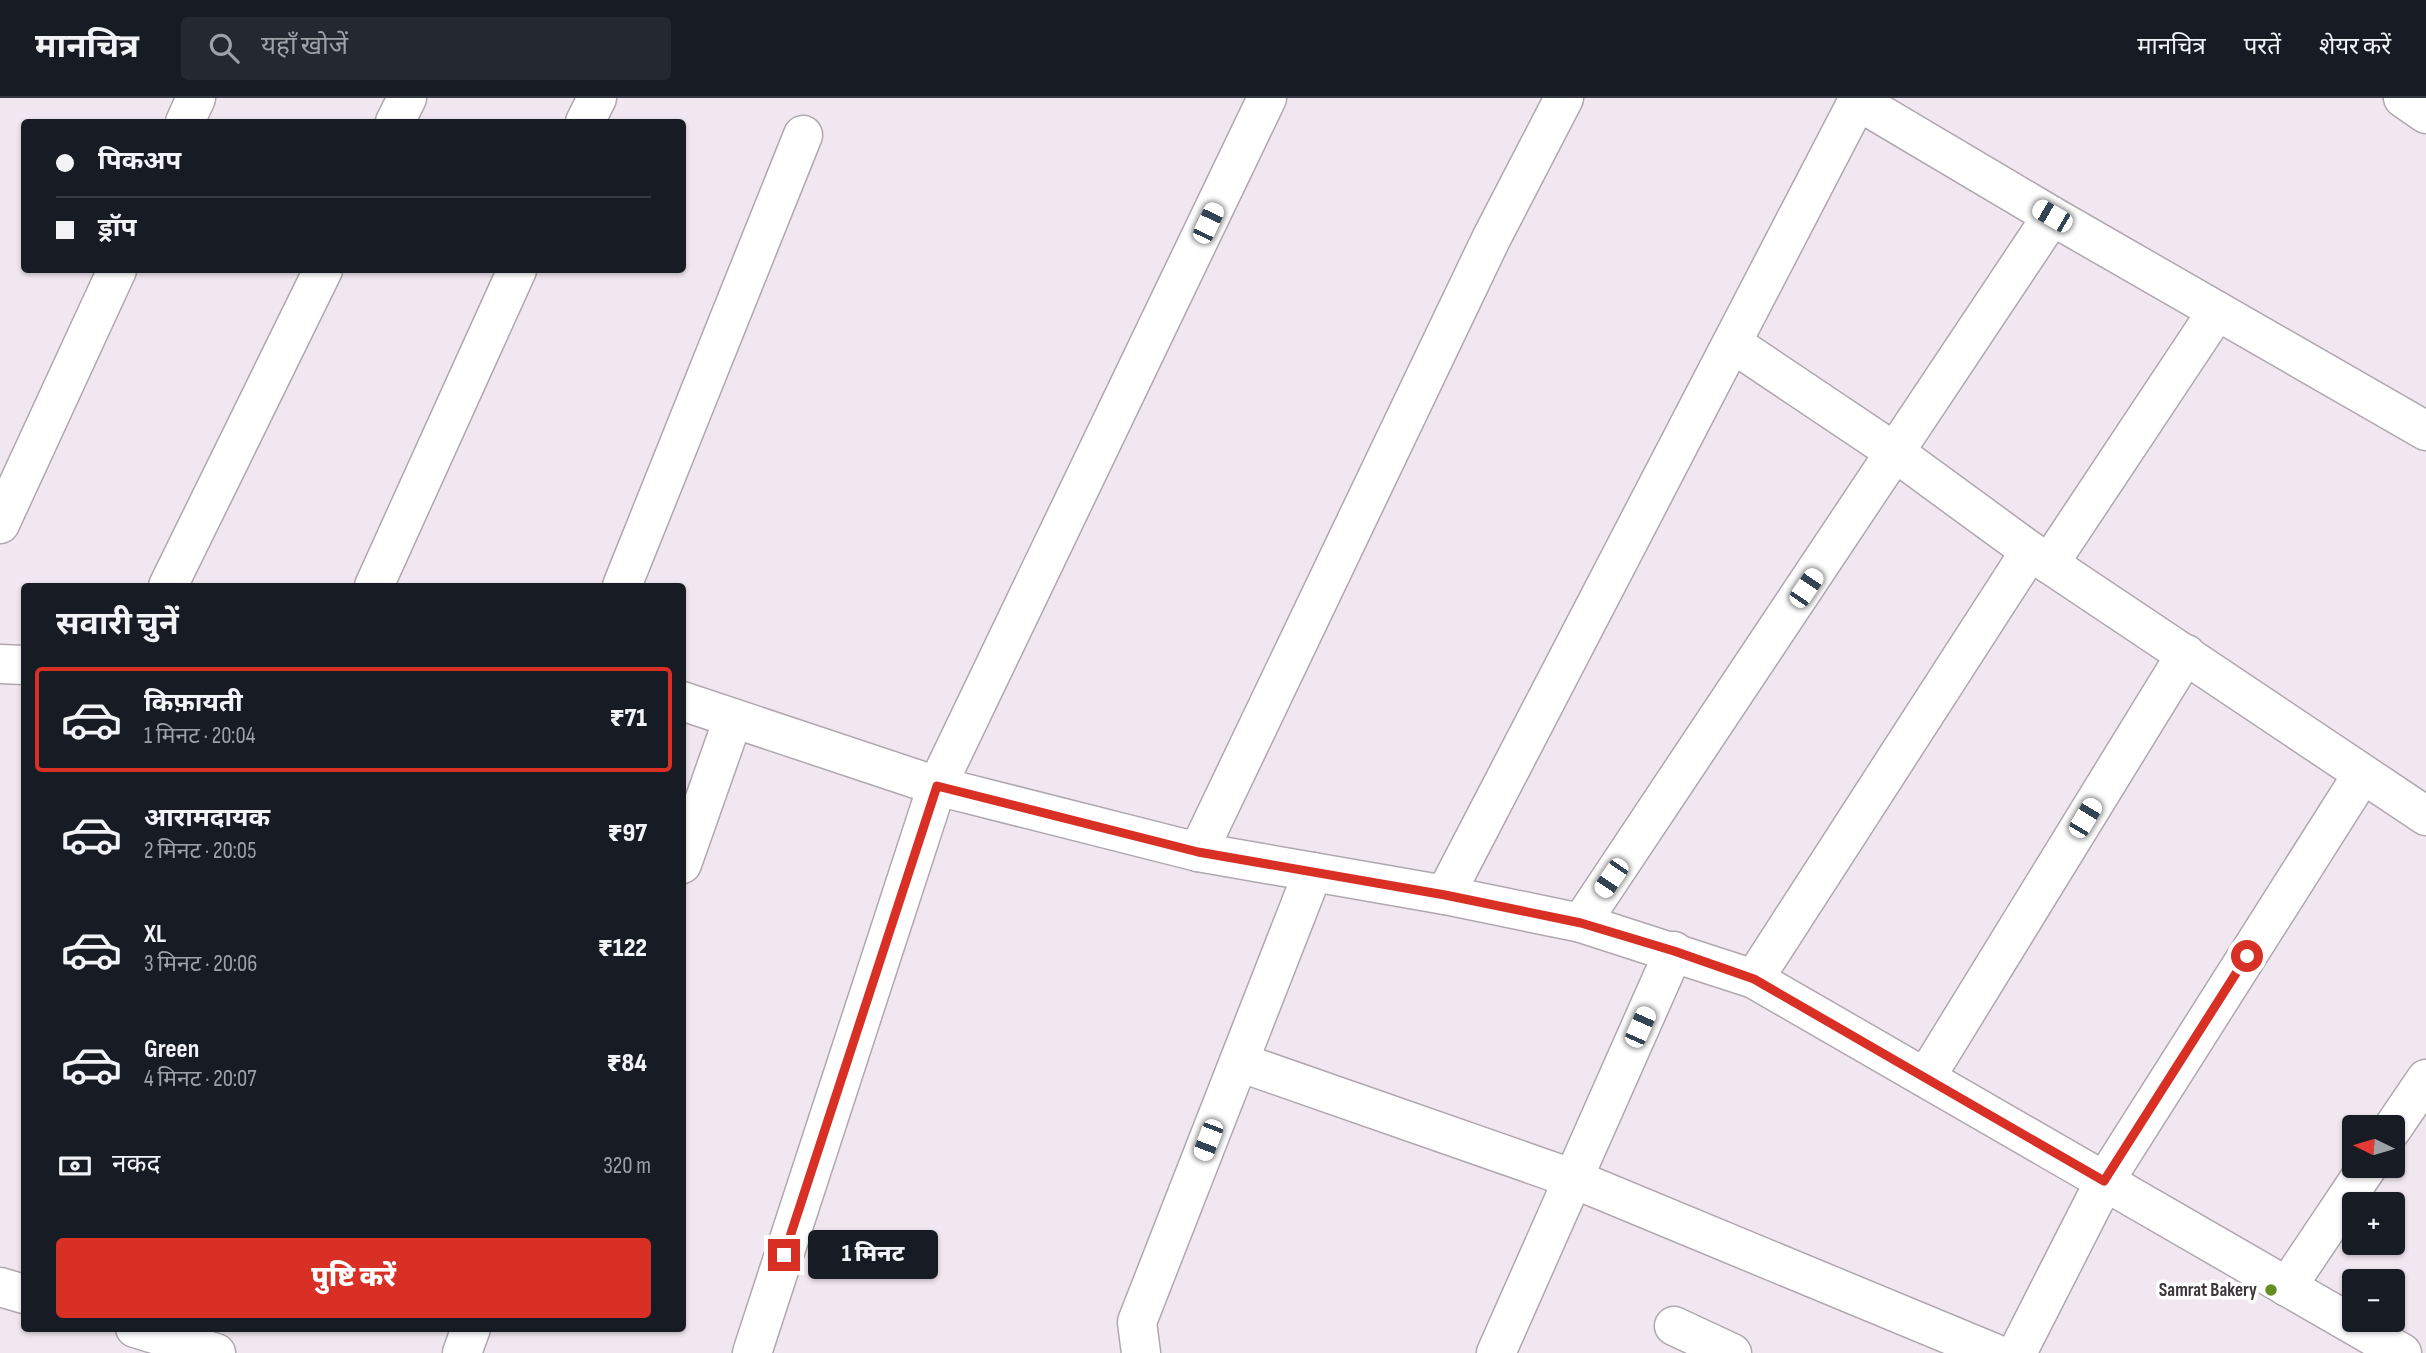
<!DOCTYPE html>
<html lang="hi">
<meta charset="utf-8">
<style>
body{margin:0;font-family:"Sofia Sans Condensed","Noto Sans Devanagari",sans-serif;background:#242831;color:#f1f3f6;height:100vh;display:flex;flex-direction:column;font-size:26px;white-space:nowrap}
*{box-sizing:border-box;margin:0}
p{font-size:23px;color:#9ea1a6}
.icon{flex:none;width:38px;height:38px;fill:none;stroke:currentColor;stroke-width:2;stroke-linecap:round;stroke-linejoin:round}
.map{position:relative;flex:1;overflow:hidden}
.drawer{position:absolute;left:21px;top:485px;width:665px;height:749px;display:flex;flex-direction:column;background:#171b24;border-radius:7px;box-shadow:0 2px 5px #0004}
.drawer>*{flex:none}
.top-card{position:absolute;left:21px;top:21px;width:665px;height:154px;border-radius:7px;box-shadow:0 2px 5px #0004;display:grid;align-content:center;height:154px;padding:0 35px;background:#171b24}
.needle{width:46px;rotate:275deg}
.controls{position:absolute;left:2342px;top:1017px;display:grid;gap:14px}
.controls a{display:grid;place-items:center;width:63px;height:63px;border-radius:7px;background:#171b24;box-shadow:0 2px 5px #0004;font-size:35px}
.end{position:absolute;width:32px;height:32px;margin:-16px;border:9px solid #d93025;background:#fff;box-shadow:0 0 0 4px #fff}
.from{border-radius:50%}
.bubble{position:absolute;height:49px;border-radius:7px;background:#171b24;box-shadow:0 2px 5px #0004;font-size:23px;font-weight:800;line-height:49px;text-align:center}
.car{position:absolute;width:21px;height:42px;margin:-21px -10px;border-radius:9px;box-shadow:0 0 5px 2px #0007;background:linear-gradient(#fff 24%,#345 0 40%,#fff 0 76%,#345 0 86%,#fff 0)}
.top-card b{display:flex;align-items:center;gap:24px;height:66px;font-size:26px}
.top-card b+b{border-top:2px solid #363941}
.top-card i{width:18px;height:18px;background:#f1f3f6}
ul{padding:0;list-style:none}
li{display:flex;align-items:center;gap:21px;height:105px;margin:0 14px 10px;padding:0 21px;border:4px solid transparent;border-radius:7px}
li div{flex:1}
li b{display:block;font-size:26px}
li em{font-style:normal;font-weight:800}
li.current{border-color:#d93025}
li>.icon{width:63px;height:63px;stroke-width:1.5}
h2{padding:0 35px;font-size:32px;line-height:84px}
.pay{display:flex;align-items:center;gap:18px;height:77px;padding:0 35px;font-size:26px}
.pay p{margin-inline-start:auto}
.button{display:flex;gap:14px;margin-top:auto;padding:14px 35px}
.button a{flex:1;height:80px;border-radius:7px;background:#d93025;color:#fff;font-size:28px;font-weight:800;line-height:80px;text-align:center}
header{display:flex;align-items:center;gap:42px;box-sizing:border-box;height:98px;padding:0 35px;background:#171b24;border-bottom:2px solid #363941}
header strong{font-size:33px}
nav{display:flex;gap:38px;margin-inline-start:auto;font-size:24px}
.search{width:490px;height:63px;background:#242831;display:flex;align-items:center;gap:18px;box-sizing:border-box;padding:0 24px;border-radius:7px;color:#9ea1a6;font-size:26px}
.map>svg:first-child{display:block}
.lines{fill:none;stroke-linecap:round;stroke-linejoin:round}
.street-casing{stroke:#b0a7b0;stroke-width:41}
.street{stroke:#fff;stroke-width:38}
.route{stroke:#d93025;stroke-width:9}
.poi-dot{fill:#659021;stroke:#fff;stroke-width:2.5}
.labels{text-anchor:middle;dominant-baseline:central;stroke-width:7;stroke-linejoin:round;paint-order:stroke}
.poi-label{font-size:19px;font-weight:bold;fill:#3a3639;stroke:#fff;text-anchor:end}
</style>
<header>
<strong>मानचित्र</strong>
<div class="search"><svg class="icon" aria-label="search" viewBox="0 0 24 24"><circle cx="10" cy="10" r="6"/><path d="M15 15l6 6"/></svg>यहाँ खोजें</div>
<nav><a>मानचित्र</a><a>परतें</a><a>शेयर करें</a></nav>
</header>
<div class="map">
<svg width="2426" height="1255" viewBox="0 0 2426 1255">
<rect width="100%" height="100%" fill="#f1e7f0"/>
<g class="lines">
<defs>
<g id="street">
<polyline points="2403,0 2426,16"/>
<polyline points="1858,3 2052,118 2426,333"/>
<polyline points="185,24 196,0"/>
<polyline points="395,24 407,0"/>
<polyline points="585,24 597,0"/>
<polyline points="1732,245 1896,355 2030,453 2426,718"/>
<polyline points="0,426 117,172"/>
<polyline points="2049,466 2217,213"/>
<polyline points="168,488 323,172"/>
<polyline points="374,488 517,172"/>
<polyline points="622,488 803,37"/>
<polyline points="0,566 24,567"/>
<polyline points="682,603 937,688 1198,754 1445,797 1581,825 1754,881 2402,1255"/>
<polyline points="1198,754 1491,141 1564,0"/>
<polyline points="682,766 733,621"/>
<polyline points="1445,797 1859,0"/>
<polyline points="1581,825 2052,118"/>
<polyline points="1754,881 2030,453"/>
<polyline points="1239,964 1574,1081 1994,1255"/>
<polyline points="1926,979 2186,556"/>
<polyline points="2392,1031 2426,981"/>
<polyline points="0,1189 24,1196"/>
<polyline points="2287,1189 2368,1068"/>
<polyline points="1674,1228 1732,1255"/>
<polyline points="135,1230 216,1255"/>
<polyline points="462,1255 471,1230"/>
<polyline points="752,1255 937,688 1267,0"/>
<polyline points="1141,1255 1137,1224 1313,774"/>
<polyline points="1496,1255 1674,853"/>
<polyline points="2017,1255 2104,1084 2362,677"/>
</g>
</defs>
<use href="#street" class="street-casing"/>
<use href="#street" class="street"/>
</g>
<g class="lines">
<polyline class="route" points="784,1157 937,688 1198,754 1445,797 1581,825 1674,853 1754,881 2104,1083 2247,858"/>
</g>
<circle class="poi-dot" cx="2271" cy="1192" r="7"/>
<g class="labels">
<g class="poi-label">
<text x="2257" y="1192">Samrat Bakery</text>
</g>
</g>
</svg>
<div class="controls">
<a><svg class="needle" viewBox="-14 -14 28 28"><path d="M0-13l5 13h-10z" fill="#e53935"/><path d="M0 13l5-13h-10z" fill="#9ea1a6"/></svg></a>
<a>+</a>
<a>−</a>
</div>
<i class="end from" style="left:2247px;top:858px"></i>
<i class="end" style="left:784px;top:1157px"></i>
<div class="bubble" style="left:808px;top:1132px;width:130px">1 मिनट</div>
<i class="car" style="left:2052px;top:118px;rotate:300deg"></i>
<i class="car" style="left:1208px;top:125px;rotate:25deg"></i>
<i class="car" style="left:1806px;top:490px;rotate:34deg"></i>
<i class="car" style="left:2085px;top:720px;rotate:31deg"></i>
<i class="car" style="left:1611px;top:780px;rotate:214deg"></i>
<i class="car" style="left:1640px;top:929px;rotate:24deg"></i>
<i class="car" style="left:1208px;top:1042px;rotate:201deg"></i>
<div class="top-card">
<b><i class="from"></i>पिकअप</b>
<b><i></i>ड्रॉप</b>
</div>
<section class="drawer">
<h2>सवारी चुनें</h2>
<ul>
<li class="current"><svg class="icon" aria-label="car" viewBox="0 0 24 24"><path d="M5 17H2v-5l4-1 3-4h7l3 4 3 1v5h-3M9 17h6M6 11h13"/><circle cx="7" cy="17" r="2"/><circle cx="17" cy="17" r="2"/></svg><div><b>किफ़ायती</b><p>1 मिनट · 20:04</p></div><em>₹71</em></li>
<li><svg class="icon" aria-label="car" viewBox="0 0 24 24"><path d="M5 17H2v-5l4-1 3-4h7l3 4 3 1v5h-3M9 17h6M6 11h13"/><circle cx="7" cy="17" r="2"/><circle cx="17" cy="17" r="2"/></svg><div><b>आरामदायक</b><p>2 मिनट · 20:05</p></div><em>₹97</em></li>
<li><svg class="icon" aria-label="car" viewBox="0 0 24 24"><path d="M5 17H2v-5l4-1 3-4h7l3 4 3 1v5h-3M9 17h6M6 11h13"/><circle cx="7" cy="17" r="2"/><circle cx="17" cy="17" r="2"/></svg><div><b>XL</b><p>3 मिनट · 20:06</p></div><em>₹122</em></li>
<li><svg class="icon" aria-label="car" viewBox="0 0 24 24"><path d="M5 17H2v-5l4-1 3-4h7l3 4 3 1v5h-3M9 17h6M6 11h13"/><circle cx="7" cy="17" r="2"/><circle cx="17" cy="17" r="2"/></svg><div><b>Green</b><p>4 मिनट · 20:07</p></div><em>₹84</em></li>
</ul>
<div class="pay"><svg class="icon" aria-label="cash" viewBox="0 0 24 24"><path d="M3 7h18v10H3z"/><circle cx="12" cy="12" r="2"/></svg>नकद<p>320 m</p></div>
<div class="button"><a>पुष्टि करें</a></div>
</section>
</div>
